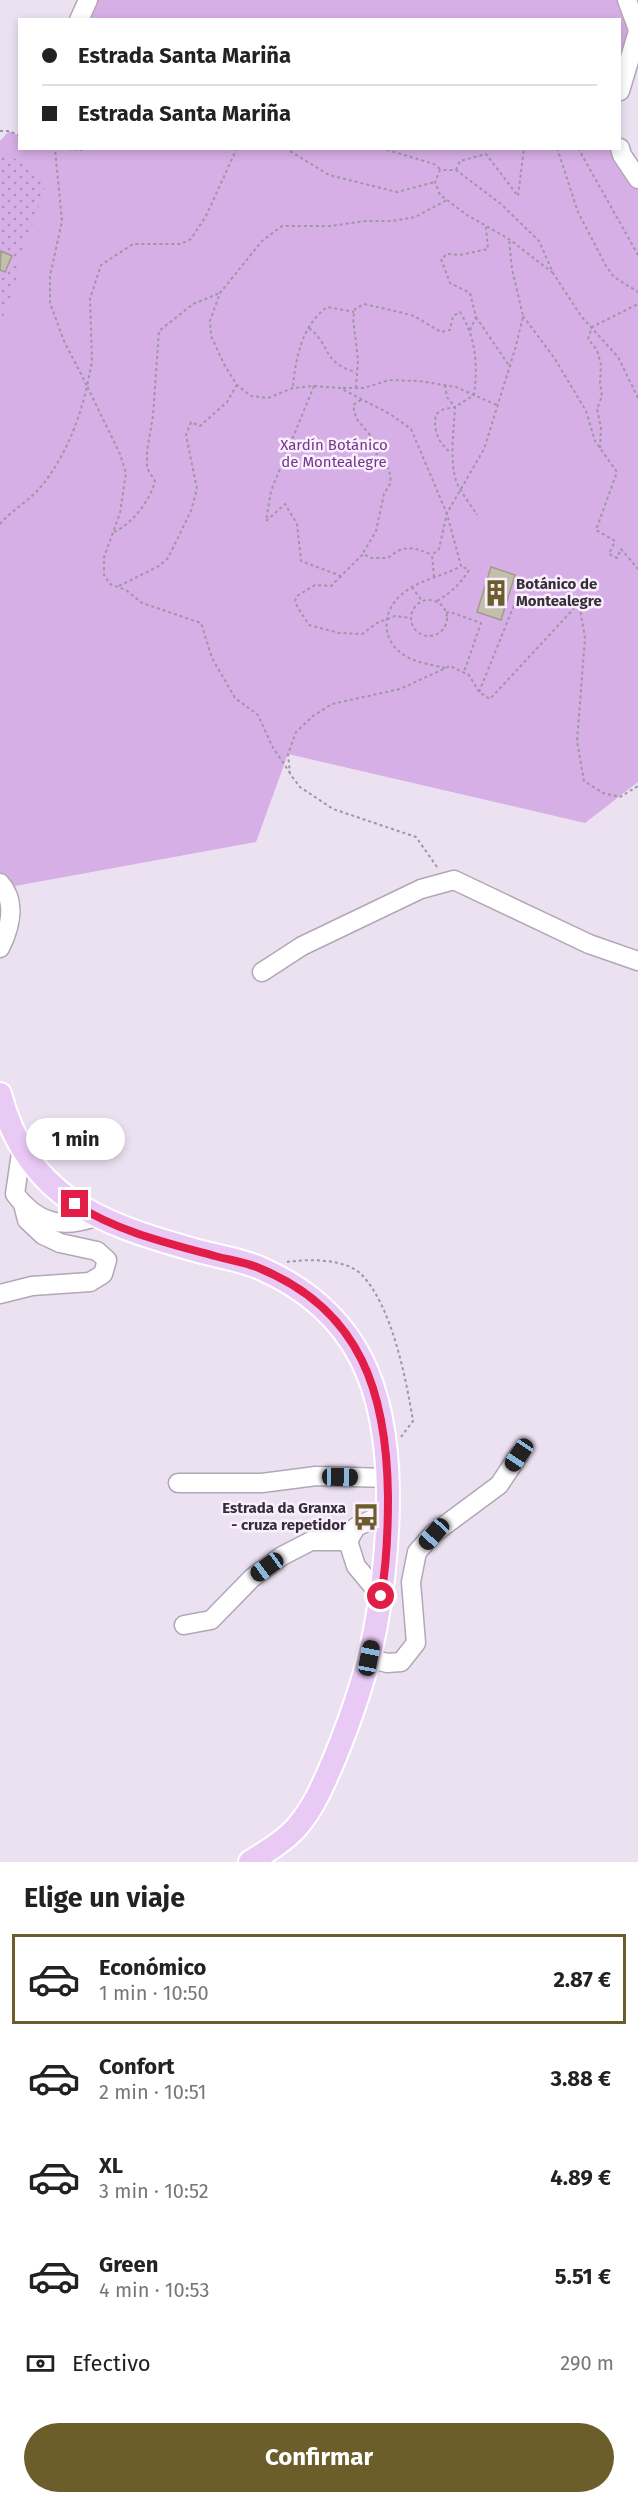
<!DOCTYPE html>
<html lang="es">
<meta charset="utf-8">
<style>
body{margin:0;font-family:"Fira Sans",sans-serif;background:#f6f6f6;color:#222;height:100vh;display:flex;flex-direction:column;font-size:22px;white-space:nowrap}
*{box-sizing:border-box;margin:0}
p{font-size:20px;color:#767676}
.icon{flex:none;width:33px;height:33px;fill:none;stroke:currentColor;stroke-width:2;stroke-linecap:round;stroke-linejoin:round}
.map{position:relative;height:1862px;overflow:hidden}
.side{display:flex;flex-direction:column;background:#fff;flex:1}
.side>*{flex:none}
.banner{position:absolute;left:18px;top:18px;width:603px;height:132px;border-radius:0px;box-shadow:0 3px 9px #0003;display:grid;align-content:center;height:132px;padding:0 24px;background:#fff}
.end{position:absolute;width:27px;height:27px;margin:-14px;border:8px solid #e11d48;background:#fff;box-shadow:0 0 0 3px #fff}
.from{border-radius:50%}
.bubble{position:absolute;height:42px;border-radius:21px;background:#fff;box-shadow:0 3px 9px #0003;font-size:20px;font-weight:700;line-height:42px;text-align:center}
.car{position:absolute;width:18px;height:36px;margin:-18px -9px;border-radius:8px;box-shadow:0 0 4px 2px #0007;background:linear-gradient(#222 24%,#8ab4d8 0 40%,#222 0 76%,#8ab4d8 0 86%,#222 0)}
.banner b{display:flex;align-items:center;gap:21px;height:57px;font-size:22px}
.banner b+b{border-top:2px solid #e0e0e0}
.banner i{width:15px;height:15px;background:#222}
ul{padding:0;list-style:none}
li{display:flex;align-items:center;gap:18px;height:90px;margin:0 12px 9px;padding:0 12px;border:3px solid transparent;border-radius:0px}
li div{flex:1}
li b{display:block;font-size:22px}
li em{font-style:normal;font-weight:700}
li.active{border-color:#6c5e2b}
li>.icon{width:54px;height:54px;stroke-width:1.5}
h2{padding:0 24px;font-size:27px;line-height:72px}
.pay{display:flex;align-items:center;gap:15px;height:66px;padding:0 24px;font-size:22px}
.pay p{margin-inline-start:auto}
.button{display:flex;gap:12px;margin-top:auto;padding:12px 24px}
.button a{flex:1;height:69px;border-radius:36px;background:#6c5e2b;color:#fff;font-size:24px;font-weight:700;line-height:69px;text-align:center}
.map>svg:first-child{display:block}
.green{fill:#d7afe7}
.garden{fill:url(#garden-dots)}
.building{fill:#c4bfad;stroke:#a09b8a;stroke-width:1.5}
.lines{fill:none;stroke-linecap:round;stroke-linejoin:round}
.minor-casing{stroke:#b2a7b6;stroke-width:21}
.major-casing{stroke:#fff;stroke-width:26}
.path{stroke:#9e96a2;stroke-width:2;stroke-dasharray:3 3;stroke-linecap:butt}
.minor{stroke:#fff;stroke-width:18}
.major{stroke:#e9caf5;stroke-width:22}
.route{stroke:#e11d48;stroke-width:8}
.labels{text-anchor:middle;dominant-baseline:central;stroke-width:5;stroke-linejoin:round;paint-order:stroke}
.park-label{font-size:15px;fill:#703884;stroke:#faeeff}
.poi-label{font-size:15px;font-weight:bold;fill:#342f36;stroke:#faeeff;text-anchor:start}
</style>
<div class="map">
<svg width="638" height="1862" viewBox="0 0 638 1862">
<defs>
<pattern id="garden-dots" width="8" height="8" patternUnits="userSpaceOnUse" patternTransform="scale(1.5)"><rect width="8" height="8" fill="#d7afe7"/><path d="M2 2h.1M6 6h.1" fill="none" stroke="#af8fbc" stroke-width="1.8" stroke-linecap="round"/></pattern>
</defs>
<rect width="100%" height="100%" fill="#ece1f1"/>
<g class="green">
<polygon points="93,0 618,0 638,30 620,90 620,20 79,20"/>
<polygon points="9,131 19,136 20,148 620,148 638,179 638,782 585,823 288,754 256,842 4,888 0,886 0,141"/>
</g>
<polygon class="garden" points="0,148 47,182 19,264 15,286 0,324"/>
<g class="building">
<polygon points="1,251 12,256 5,272 0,270"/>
<polygon points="491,567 515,575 501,620 477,612"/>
</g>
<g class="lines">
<defs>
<g id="minor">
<polyline points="627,0 638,30"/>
<polyline points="79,20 88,0"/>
<polyline points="620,91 638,31"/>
<polyline points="620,148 622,155 638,179"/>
<path d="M0,883c17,19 10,45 0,65"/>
<polyline points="262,972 302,946 421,889 454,880 589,944 638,961"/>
<path d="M22,1146l-7,48c22,29 46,35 80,23"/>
<polyline points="0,1294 32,1286 90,1282 103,1274 107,1260 97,1251 60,1243 43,1235 27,1220 23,1204"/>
<polyline points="178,1483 262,1483 316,1476 388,1478"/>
<polyline points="381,1596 356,1566 348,1541 356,1527 388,1512"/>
<polyline points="184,1625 211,1620 252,1578 282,1556 311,1541 348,1541"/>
<polyline points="369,1658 387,1663 401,1662 416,1643 411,1582 417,1552 433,1534 499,1485 519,1455"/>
</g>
<path id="major" d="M0,1094c27,103 99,129 191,155 23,7 48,10 69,19 100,44 127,123 128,225 0,47 -4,91 -13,137 -9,46 -24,89 -42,132 -10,23 -20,47 -37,66 -13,14 -30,24 -46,34"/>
</defs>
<use href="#minor" class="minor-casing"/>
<use href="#major" class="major-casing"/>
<g class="path">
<polyline points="0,131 9,131 20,136"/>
<polyline points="50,148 80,150 87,148"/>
<polyline points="237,148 206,216 191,239 181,244 133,244 101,265 90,299 92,362 87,386 120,454 126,473 120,513 104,557 104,575 110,584 126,590 142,603 201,623 212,658 235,698 258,715 272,746 290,773"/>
<polyline points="285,148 329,175 397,192 435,182"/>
<polyline points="381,148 434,164 440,169"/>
<polyline points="557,148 578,212 606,266 614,277 638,292"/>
<polyline points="578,148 638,255"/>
<polyline points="456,170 460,161 486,154 518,196 524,148"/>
<polyline points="553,273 509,239 467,215 447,200 440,195 435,182 440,170 456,170 501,204 539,241 553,273 581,316 618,357 638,398"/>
<polyline points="523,316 555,359 586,411 595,441 617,472 596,530 615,541 609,554 617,558 621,549 638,569"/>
<polyline points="476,317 510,367"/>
<path d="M309,328c22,17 13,35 47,44"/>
<polyline points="470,330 476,317 470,293 450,283 441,259 447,254 460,255 488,249 486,227"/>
<path d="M445,385l2,12 8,10 -11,2 -8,5c-3,17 2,28 15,39"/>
<path d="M293,386c3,-30 9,-60 34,-79l27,5"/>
<path d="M314,386l-43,105 -5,30 19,-17 12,20 4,37 40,15 22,-22 8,4h17c16,-14 26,-11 44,-3"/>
<polyline points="343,388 364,388 389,380 419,381 456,387 499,406"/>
<path d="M356,388l2,-28 -5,-42 2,-9 9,-5 35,8 15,4 27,16 9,-2 3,-14 7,-4c16,25 18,54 14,83l-19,12c-1,20 -6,58 2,76 5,11 14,22 20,32"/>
<polyline points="361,400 353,405 356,418 370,435 367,442 389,469 391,482 384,494 376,531 363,553"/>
<polyline points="600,448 601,428 597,409 602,396 600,383 601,365 597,350 588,339 592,327 638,304"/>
<path d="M0,524c11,-13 27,-22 38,-34 25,-28 41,-68 49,-104l-23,-45 -14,-38v-27l12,-55 -7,-72"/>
<path d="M114,532c18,-8 36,-31 41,-51l-8,-13v-17l6,-35 6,-85 34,-27 27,-11"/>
<polyline points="341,576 331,586 315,585 297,596 295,601 298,608 309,625 339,633 362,634 377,623 395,616 411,618"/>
<polyline points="434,577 432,555 439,549 447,513 484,449 516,346 523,316 512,269 509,239"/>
<polyline points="119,586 159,566 168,558 191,511 197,489 186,435 191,422 200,426 227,402 237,385"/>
<polyline points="412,587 422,601"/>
<circle cx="429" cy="618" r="18"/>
<path d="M437,601c15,-9 23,-17 32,-31l-8,-4"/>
<polyline points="446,613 450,612 481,623 464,672"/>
<path d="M445,668c-12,-3 -26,-5 -36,-10 -30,-15 -29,-49 -3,-67 16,-12 38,-15 55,-25l-14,-52 -36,-85 -21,-15 -50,-26 -26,-2 -21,2 -25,10 -17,-2 -14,-11 -12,-19 -14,-30 -1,-15 10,-28 42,-52 20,-15h48l36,-5h26l23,-4 32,-17"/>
<polyline points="479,692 521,588 540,590"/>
<polyline points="437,867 416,837 333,809 300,787 290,774 288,754 296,732 313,716 332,704 400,689 450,666 469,675 479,692 490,699 579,603 585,638 577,741 584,781 603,793 620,797 638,786"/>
<path d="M287,1262c20,-3 59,-4 75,13 30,32 44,103 51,146l-12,16"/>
</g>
<use href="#minor" class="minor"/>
<use href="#major" class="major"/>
</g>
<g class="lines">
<path class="route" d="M75,1204c41,27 92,39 140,52 14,4 30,6 44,12 103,42 128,127 129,229 0,33 -1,66 -7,99"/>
</g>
<defs>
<symbol id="building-bare" viewBox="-9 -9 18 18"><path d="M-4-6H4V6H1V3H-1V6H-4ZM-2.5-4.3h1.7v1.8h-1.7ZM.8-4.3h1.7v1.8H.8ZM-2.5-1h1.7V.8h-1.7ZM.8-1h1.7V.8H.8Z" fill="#6c5e2b" stroke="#faeeff" stroke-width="2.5" paint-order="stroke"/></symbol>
<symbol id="bus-bare" viewBox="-9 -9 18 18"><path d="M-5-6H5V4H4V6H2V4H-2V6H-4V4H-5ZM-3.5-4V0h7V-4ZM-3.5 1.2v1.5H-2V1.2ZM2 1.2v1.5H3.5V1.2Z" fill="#6c5e2b" stroke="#faeeff" stroke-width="2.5" paint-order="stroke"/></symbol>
</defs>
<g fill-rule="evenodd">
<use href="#building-bare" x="477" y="574" width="38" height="38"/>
<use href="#bus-bare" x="347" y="1498" width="38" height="38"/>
</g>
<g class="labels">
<g class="park-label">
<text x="334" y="445">Xardín Botánico<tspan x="334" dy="17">de Montealegre</tspan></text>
</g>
<g class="poi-label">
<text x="516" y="584">Botánico de<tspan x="516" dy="17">Montealegre</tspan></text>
<text x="346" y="1508" text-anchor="end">Estrada da Granxa<tspan x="346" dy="17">- cruza repetidor</tspan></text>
</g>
</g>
</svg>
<i class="end from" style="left:381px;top:1596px"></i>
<i class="end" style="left:75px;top:1204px"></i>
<div class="bubble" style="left:26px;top:1118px;width:99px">1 min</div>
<i class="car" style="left:519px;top:1455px;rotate:214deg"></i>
<i class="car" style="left:340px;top:1477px;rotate:91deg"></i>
<i class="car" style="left:434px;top:1534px;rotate:222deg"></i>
<i class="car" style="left:267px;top:1567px;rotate:234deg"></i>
<i class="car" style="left:369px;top:1658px;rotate:11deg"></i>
<div class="banner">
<b><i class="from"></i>Estrada Santa Mariña</b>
<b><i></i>Estrada Santa Mariña</b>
</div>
</div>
<section class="side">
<h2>Elige un viaje</h2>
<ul>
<li class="active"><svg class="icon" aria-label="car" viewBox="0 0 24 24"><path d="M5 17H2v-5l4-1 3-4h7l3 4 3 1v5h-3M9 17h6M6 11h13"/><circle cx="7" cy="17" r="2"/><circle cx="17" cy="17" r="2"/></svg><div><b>Económico</b><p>1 min · 10:50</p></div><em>2.87 €</em></li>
<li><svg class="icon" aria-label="car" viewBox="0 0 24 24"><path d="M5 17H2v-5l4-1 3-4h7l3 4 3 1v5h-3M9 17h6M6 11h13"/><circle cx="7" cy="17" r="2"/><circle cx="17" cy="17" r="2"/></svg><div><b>Confort</b><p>2 min · 10:51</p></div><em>3.88 €</em></li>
<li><svg class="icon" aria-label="car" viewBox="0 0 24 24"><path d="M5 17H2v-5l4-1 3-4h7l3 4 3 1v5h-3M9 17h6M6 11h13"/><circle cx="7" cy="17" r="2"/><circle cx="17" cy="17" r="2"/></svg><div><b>XL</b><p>3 min · 10:52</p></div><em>4.89 €</em></li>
<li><svg class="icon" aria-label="car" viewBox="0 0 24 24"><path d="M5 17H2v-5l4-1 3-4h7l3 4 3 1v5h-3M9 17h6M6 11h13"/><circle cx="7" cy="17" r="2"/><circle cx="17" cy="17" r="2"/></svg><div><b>Green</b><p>4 min · 10:53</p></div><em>5.51 €</em></li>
</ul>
<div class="pay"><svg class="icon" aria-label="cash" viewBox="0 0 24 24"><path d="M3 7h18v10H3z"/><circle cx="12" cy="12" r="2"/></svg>Efectivo<p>290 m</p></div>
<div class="button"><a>Confirmar</a></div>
</section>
